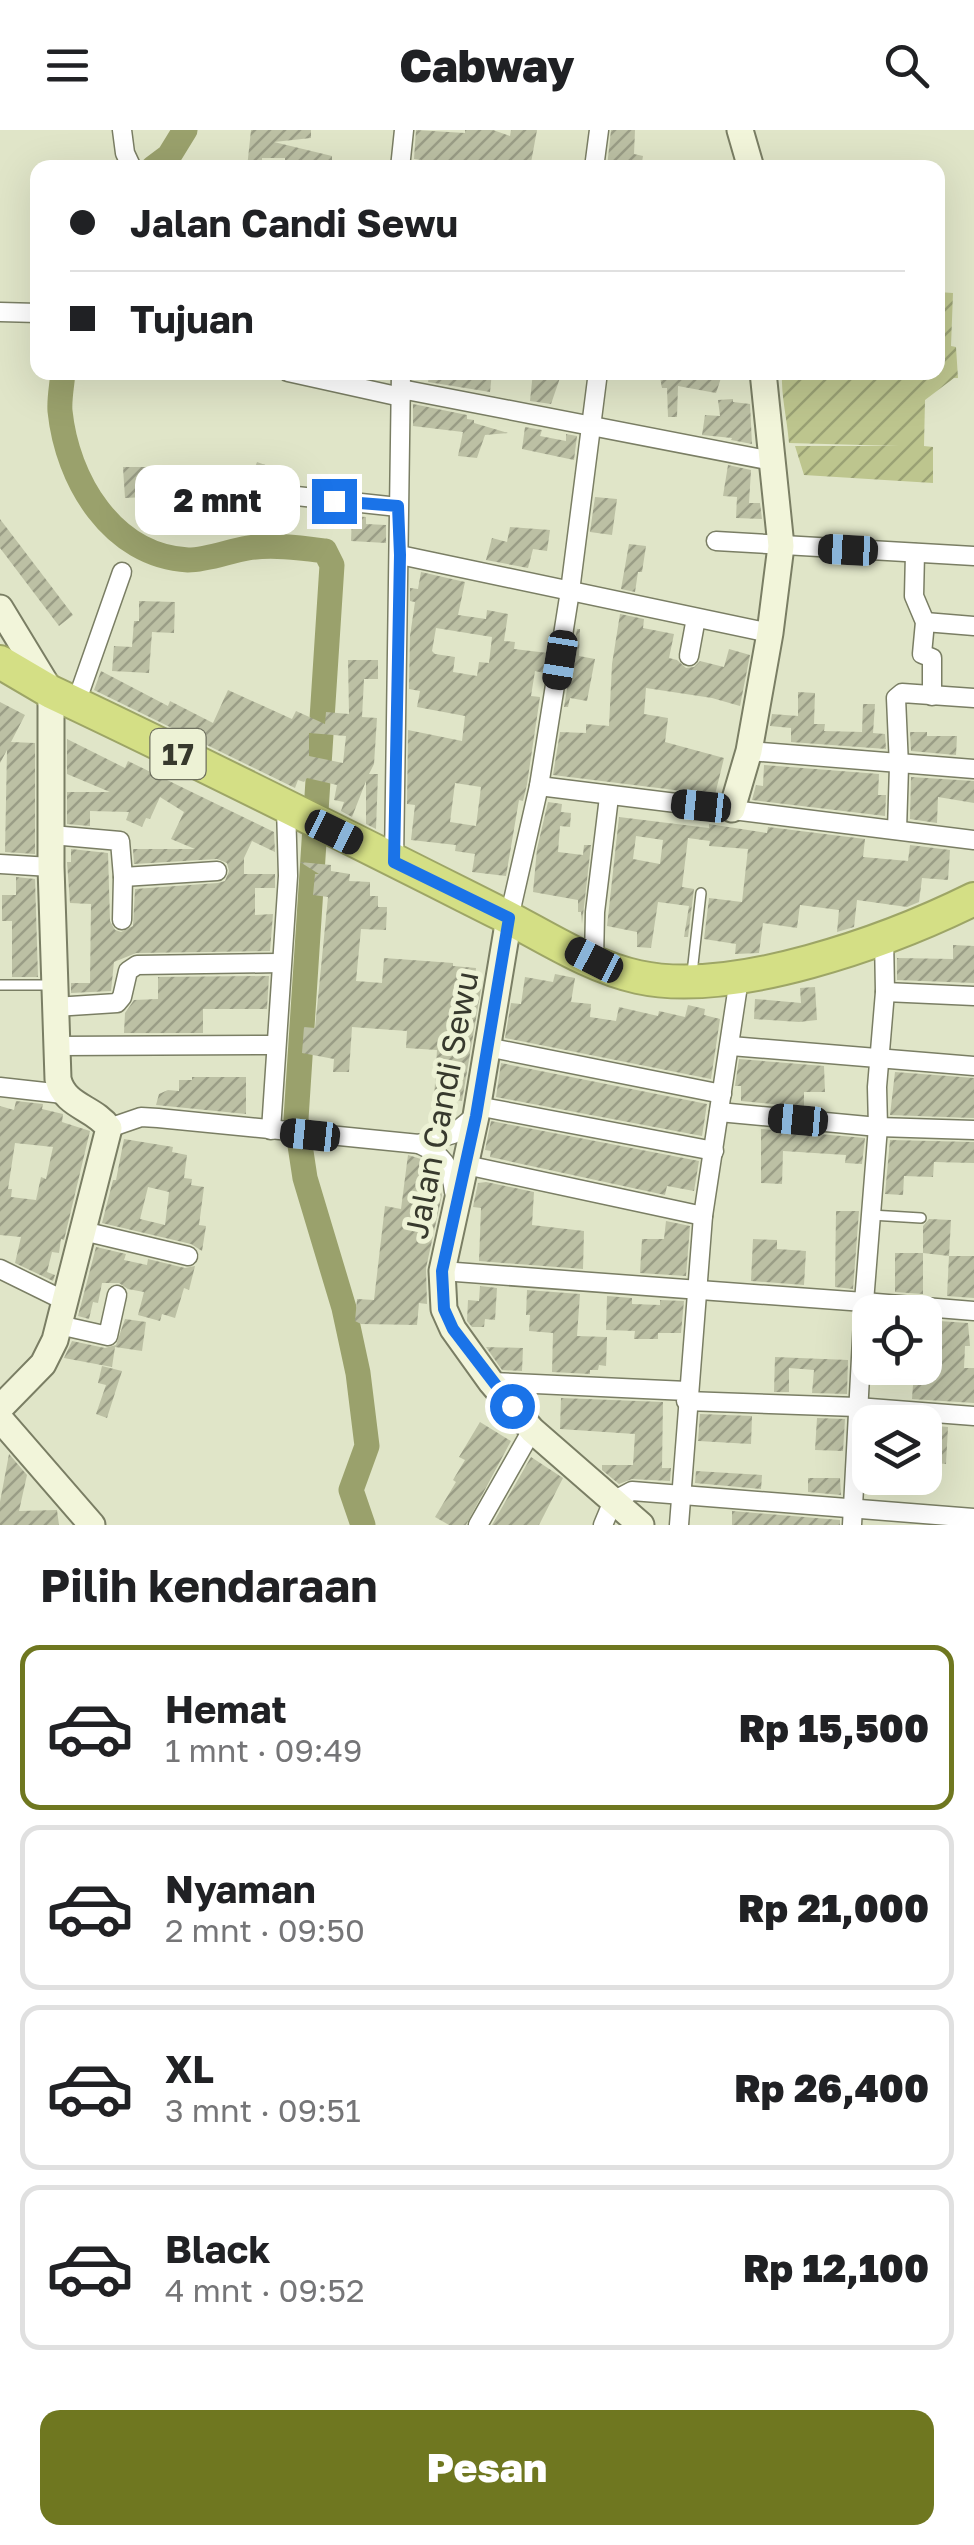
<!DOCTYPE html>
<html lang="id">
<meta charset="utf-8">
<style>
body{margin:0;font-family:"Golos Text",sans-serif;background:#f6f6f6;color:#202124;height:100vh;display:flex;flex-direction:column;font-size:38px;white-space:nowrap}
*{box-sizing:border-box;margin:0}
p{font-size:32px;color:#757577}
.icon{flex:none;width:55px;height:55px;fill:none;stroke:currentColor;stroke-width:2;stroke-linecap:round;stroke-linejoin:round}
.map{position:relative;height:1395px;overflow:hidden}
.details{display:flex;flex-direction:column;background:#fff;flex:1}
.details>*{flex:none}
.top-card{position:absolute;left:30px;top:30px;width:915px;height:220px;border-radius:20px;box-shadow:0 10px 40px #0002;display:grid;align-content:center;height:220px;padding:0 40px;background:#fff}
.controls{position:absolute;left:852px;top:1165px;display:grid;gap:20px}
.controls a{display:grid;place-items:center;width:90px;height:90px;border-radius:20px;background:#fff;box-shadow:0 10px 40px #0002;font-size:50px}
.end{position:absolute;width:45px;height:45px;margin:-22px;border:12px solid #1a73e8;background:#fff;box-shadow:0 0 0 5px #fff}
.from{border-radius:50%}
.bubble{position:absolute;height:70px;border-radius:20px;background:#fff;box-shadow:0 10px 40px #0002;font-size:32px;font-weight:800;line-height:70px;text-align:center}
.car{position:absolute;width:30px;height:60px;margin:-30px -15px;border-radius:12px;box-shadow:0 0 8px 2px #0007;background:linear-gradient(#222 24%,#8ab4d8 0 40%,#222 0 76%,#8ab4d8 0 86%,#222 0)}
.top-card b{display:flex;align-items:center;gap:35px;height:95px;font-size:38px}
.top-card b+b{border-top:2px solid #e0e0e0}
.top-card i{width:25px;height:25px;background:#202124}
ul{padding:0;list-style:none}
li{display:flex;align-items:center;gap:30px;height:165px;margin:0 20px 15px;padding:0 20px;border:5px solid #e0e0e0;border-radius:20px}
li div{flex:1}
li b{display:block;font-size:38px}
li em{font-style:normal;font-weight:800}
li.selected{border-color:#6f7720}
li>.icon{width:90px;height:90px;stroke-width:1.5}
h2{padding:0 40px;font-size:45px;line-height:120px}
.cta{display:flex;gap:20px;margin-top:auto;padding:20px 40px}
.cta a{flex:1;height:115px;border-radius:20px;background:#6f7720;color:#fff;font-size:40px;font-weight:800;line-height:115px;text-align:center}
header{display:flex;justify-content:space-between;align-items:center;height:130px;padding:0 40px;background:#fff;font-size:45px;font-weight:800}
.map>svg:first-child{display:block}
.garden{fill:url(#garden-furrows)}
.lines{fill:none;stroke-linecap:round;stroke-linejoin:round}
.river{stroke:#9aa16c;stroke-width:25}
.building{fill:url(#building-hatch);fill-rule:evenodd}
.lane-casing{stroke:#7a7e64;stroke-width:12}
.street-casing{stroke:#7a7e64;stroke-width:21}
.secondary-casing{stroke:#7a7e64;stroke-width:29}
.highway-casing{stroke:#9da566;stroke-width:36}
.lane{stroke:#fff;stroke-width:9}
.street{stroke:#fff;stroke-width:18}
.secondary{stroke:#f2f5da;stroke-width:25}
.highway{stroke:#d4df85;stroke-width:32}
.route{stroke:#1a73e8;stroke-width:12}
.labels{text-anchor:middle;dominant-baseline:central;stroke-width:10;stroke-linejoin:round;paint-order:stroke}
.shield{fill:#edf2d5;stroke:#6e705f;stroke-width:2.5}
.shield-label{font-size:30px;font-weight:bold;fill:#37392d}
.street-label{font-size:32px;fill:#37392d;stroke:#edf2d5}
</style>
<header><svg class="icon" aria-label="menu" viewBox="0 0 24 24"><path d="M4 6h16M4 12h16M4 18h16"/></svg>Cabway<svg class="icon" aria-label="search" viewBox="0 0 24 24"><circle cx="10" cy="10" r="6"/><path d="M15 15l6 6"/></svg></header>
<div class="map">
<svg width="974" height="1395" viewBox="0 0 974 1395">
<defs>
<pattern id="garden-furrows" width="10" height="10" patternUnits="userSpaceOnUse" patternTransform="scale(2.5)"><rect width="10" height="10" fill="#bdc58e"/><path d="M-1 1l2-2M0 10L10 0M9 11l2-2" fill="none" stroke="#9aa174"/></pattern>
<pattern id="building-hatch" width="6" height="6" patternUnits="userSpaceOnUse" patternTransform="scale(2.5)"><rect width="6" height="6" fill="#bcc0a4"/><path d="M-1 1l2-2M0 6l6-6M5 7l2-2" fill="none" stroke="#9a9d86"/></pattern>
</defs>
<rect width="100%" height="100%" fill="#e0e5c8"/>
<path class="garden" d="M938,162l15,1 -2,53 5,1 2,31h-4l-29,22 -1,46 9,1v36l-129,-8 -9,-29h104l-110,-3c-2,-25 -8,-47 -7,-70l156,-1z"/>
<g class="lines">
<g class="river">
<polyline points="153,38 169,26 185,0"/>
<path d="M63,242c-1,13 -4,27 -3,39 7,69 52,145 128,149 20,0 41,-9 60,-12 24,-4 53,0 77,3l7,14 -36,554 9,59 39,130 14,65 9,73 -16,44 12,35"/>
</g>
</g>
<g class="building">
<polygon points="251,0 311,0 311,8 274,12 332,26 332,38 285,38 285,28 262,28 262,38 247,38"/>
<polygon points="416,0 465,3 465,0 493,0 510,6 511,0 537,0 530,38 482,38 483,33 458,32 457,38 443,38 444,33 414,29"/>
<polygon points="611,0 635,0 634,24 643,26 641,38 607,37"/>
<polygon points="436,242 492,242 490,262 428,252 429,247 436,248"/>
<polygon points="533,242 562,242 551,274 530,271"/>
<polygon points="659,242 709,242 722,245 716,263 678,256 677,287 668,287 667,258 662,258"/>
<polygon points="733,269 733,272 750,274 752,314 731,310 732,308 702,305 705,285 720,286 718,270"/>
<polygon points="413,274 467,285 467,289 474,290 474,293 508,303 485,305 477,328 458,326 463,302 413,296"/>
<polygon points="525,297 542,300 540,306 566,311 566,304 577,306 574,330 522,319"/>
<polygon points="257,332 271,337 255,379 241,374"/>
<polygon points="728,335 751,340 749,373 760,373 762,389 736,388 737,367 723,366"/>
<polygon points="123,337 148,337 146,367 125,368"/>
<polygon points="595,367 617,369 612,405 590,402"/>
<polygon points="352,386 366,387 366,394 386,395 386,413 351,411"/>
<polygon points="0,389 73,485 59,496 0,418"/>
<polygon points="510,397 550,400 547,421 533,419 528,438 486,430 492,408 507,412"/>
<polygon points="629,414 646,416 642,442 638,442 635,462 621,459"/>
<path d="M421,442l44,10 -7,33 28,4 1,-9 21,4 -4,27 11,1 -1,7 34,4 -4,20 -9,-2 -4,25 9,1 -13,87 -4,17 -4,-1 -13,76 -34,-4 3,-18 -20,-3 1,-6 -45,-5 4,-35 -8,-1 1,-74 54,11 3,-25 -48,-9 3,-16 -11,-2 1,-53 5,-34 -5,-1v-13l8,1zM436,498l56,9 -3,26 -10,-1 -2,14 -24,-4 2,-15 -20,-3 -3,-3zM455,653l26,4 -5,39 -26,-4z"/>
<polygon points="139,471 175,472 174,503 152,502 149,543 112,541 114,516 132,517 134,491 139,491"/>
<polygon points="620,484 644,489 643,498 674,504 669,528 677,530 686,538 694,537 700,531 724,537 729,519 750,525 740,576 712,568 646,558 644,584 668,588 665,612 724,628 715,665 553,645 560,602 586,603 586,594 609,596 612,534"/>
<polygon points="577,499 580,499 579,526 595,529 587,571 570,568 568,577 564,577"/>
<path d="M348,530h30v19h-14l-2,38 15,1 -3,46 -5,10h9l-2,55 -10,-5v-43l-14,36 -11,-6 3,-9 -10,-2 3,-15 -30,-7 -3,4 -6,-2 -3,8 -201,-98 7,-19 67,35 2,-5 43,22 15,-33 64,29 4,-8 29,13 1,-12 23,2zM309,603l37,3 -3,27 -34,-7z"/>
<polygon points="798,562 815,563 814,594 825,594 824,601 862,602 863,574 875,574 873,603 885,604 886,619 791,612 791,598 770,596 772,584 798,586"/>
<polygon points="0,572 25,585 11,612 35,613 35,724 5,722 7,620 0,633"/>
<polygon points="910,602 927,602 927,606 957,606 956,625 911,621"/>
<polygon points="67,609 125,638 128,631 274,702 275,722 252,711 244,728 244,744 275,744 275,758 255,758 255,785 273,784 270,821 136,823 114,832 111,861 71,863 71,853 90,853 91,774 70,773 67,732 71,732 71,719 108,723 110,791 115,800 121,802 133,796 135,759 218,753 225,751 229,741 227,733 217,729 134,734 133,719 195,719 171,709 184,682 160,667 150,689 146,688 142,697 126,690 129,682 90,681 90,696 67,694 67,662 110,662 67,644"/>
<polygon points="764,635 879,644 878,665 886,665 885,686 752,670 756,655 763,656"/>
<polygon points="911,647 974,651 974,673 938,667 937,693 910,689"/>
<polygon points="548,672 562,674 561,682 571,683 570,697 560,696 558,722 583,725 584,715 591,715 582,794 581,782 578,782 578,770 533,762 537,719"/>
<path d="M619,687l90,11v-4l58,9 1,-6 97,12 -2,18 45,4 2,-16 40,5 -2,30 -26,-2 -3,24 -12,5 -50,-7 -3,27 -17,5 2,-22 -39,-5 -3,23 -34,-5 -4,30 -24,1 1,-10 -32,-5 5,-41 33,4 6,-53 -39,-3 1,-5 -22,-3 -6,49 12,2 -6,48h-4l5,-31 -31,-4 -7,46 -14,-1v-15l-30,-6zM636,706l27,4 -3,24 -27,-5z"/>
<polygon points="300,732 331,735 331,741 350,744 349,751 370,752 370,766 378,766 378,777 387,777 386,800 361,799 356,851 382,853 384,828 453,833 453,836 476,838 474,859 481,859 462,971 454,970 451,990 442,989 443,970 434,969 437,920 406,918 407,901 352,897 349,942 333,942 334,929 302,923 304,897 315,898 328,767 313,765 315,744 319,744"/>
<polygon points="16,747 35,749 38,847 12,847 12,791 2,791 2,765 16,765"/>
<polygon points="953,815 974,816 974,853 897,850 897,828 953,829"/>
<polygon points="555,844 575,848 571,872 591,874 590,887 616,891 619,877 658,886 659,881 685,887 688,875 705,879 704,885 720,889 711,949 505,908 511,873 521,874 525,847 553,852"/>
<polygon points="269,846 267,879 203,879 203,903 124,903 125,883 134,870 158,869 158,847"/>
<polygon points="815,857 817,890 799,892 754,889 755,869 801,873 800,858"/>
<polygon points="739,929 824,936 825,962 804,962 804,977 741,971 741,956 735,956"/>
<polygon points="501,933 707,974 702,1006 496,967"/>
<polygon points="895,942 974,948 974,988 890,985"/>
<polygon points="192,947 246,947 246,984 156,975 159,964 168,960 179,961 179,950 192,950"/>
<path d="M16,971l27,3 -1,5 21,5 -1,8 28,9 -26,109 -3,-1 -2,14 -7,-1 -5,20 8,3 -2,6 -38,-18 6,-26 -21,-2v-129l14,4zM15,1013l38,4 -7,32 -5,-2 -5,23 -25,-3 1,-8h-4z"/>
<polygon points="491,991 699,1031 694,1061 667,1056 665,1065 490,1027 491,1021 485,1020"/>
<polygon points="761,999 865,1008 862,1034 845,1033 846,1025 783,1021 782,1054 761,1053"/>
<path d="M124,1009l49,8 -1,5 15,3 -3,23 8,1 -1,6 13,2 -5,38 7,1 -4,25 -11,-7 -89,-21 11,-43h3zM148,1057l21,5 -4,33 -25,-6z"/>
<polygon points="890,1010 974,1012 974,1033 934,1032 933,1047 904,1046 903,1065 885,1064"/>
<polygon points="408,1025 421,1029 434,1040 442,1065 426,1138 427,1174 419,1173 417,1195 361,1194 355,1191 357,1169 374,1170 385,1076 401,1079"/>
<polygon points="486,1052 534,1062 532,1095 584,1101 583,1139 479,1131 481,1078 473,1077 478,1053"/>
<polygon points="836,1081 859,1081 853,1159 835,1157"/>
<polygon points="929,1089 951,1090 949,1126 923,1123 923,1096"/>
<polygon points="666,1091 690,1096 686,1146 640,1143 642,1109 664,1109"/>
<polygon points="753,1109 777,1110 777,1119 806,1121 804,1155 751,1151"/>
<polygon points="96,1117 126,1124 124,1130 147,1135 148,1129 185,1138 195,1136 189,1160 184,1158 175,1188 162,1184 160,1191 138,1185 144,1162 128,1159 119,1153 102,1153 98,1173 93,1172 89,1189 78,1186"/>
<polygon points="895,1123 923,1123 923,1164 895,1162"/>
<polygon points="949,1126 974,1126 974,1168 947,1166"/>
<polygon points="480,1156 497,1158 495,1190 485,1189 484,1197 472,1197 467,1191 468,1170 479,1171"/>
<polygon points="527,1160 580,1164 577,1206 607,1207 606,1236 599,1235 598,1240 590,1240 590,1244 552,1242 553,1203 529,1201 530,1185 526,1185"/>
<polygon points="607,1166 632,1168 632,1174 660,1175 660,1170 684,1171 681,1203 658,1203 658,1209 634,1209 635,1201 606,1200"/>
<polygon points="125,1189 146,1192 142,1221 115,1217 112,1237 64,1228 72,1211 105,1218 116,1215"/>
<polygon points="925,1190 968,1193 970,1216 965,1216 964,1238 974,1238 974,1273 912,1269 914,1241 925,1242"/>
<polygon points="486,1217 523,1218 522,1241 502,1240"/>
<polygon points="775,1227 848,1230 847,1264 812,1263 814,1240 789,1238 789,1262 774,1262"/>
<polygon points="102,1236 122,1241 107,1288 96,1284 106,1255 98,1253"/>
<polygon points="561,1268 663,1272 662,1338 671,1338 670,1351 632,1349 619,1354 602,1340 602,1335 633,1335 635,1304 560,1299"/>
<polygon points="700,1284 752,1286 751,1314 698,1311"/>
<polygon points="817,1288 845,1289 843,1321 815,1320"/>
<polygon points="480,1292 511,1311 466,1395 449,1395 435,1387 456,1352 453,1350 465,1330 459,1327"/>
<polygon points="925,1295 948,1297 946,1334 925,1332"/>
<polygon points="9,1324 27,1345 19,1381 57,1380 59,1395 0,1395 0,1372"/>
<polygon points="531,1327 563,1348 539,1395 492,1395"/>
<polygon points="696,1341 762,1345 761,1359 695,1353"/>
<polygon points="808,1348 840,1348 841,1365 808,1362"/>
<polygon points="732,1381 840,1390 840,1395 732,1395"/>
</g>
<g class="lines">
<defs>
<g id="lane">
<polyline points="692,843 701,763"/>
<polyline points="0,855 51,855"/>
<polyline points="871,1085 921,1088"/>
</g>
<g id="street">
<polyline points="122,0 125,23 132,38"/>
<polyline points="400,38 404,0"/>
<polyline points="594,38 599,0"/>
<polyline points="0,182 38,183"/>
<polyline points="288,242 401,267"/>
<polyline points="401,259 772,331"/>
<polyline points="287,365 398,377"/>
<polyline points="716,411 974,426"/>
<polyline points="915,423 914,466 925,492 922,524 932,528 932,566"/>
<polyline points="400,425 770,503"/>
<polyline points="925,492 974,496"/>
<polyline points="689,526 696,488"/>
<polyline points="76,573 122,442"/>
<polyline points="749,621 974,639"/>
<polyline points="539,656 570,461 598,242"/>
<polyline points="897,700 899,636 896,568 902,563 974,568"/>
<polyline points="52,705 120,711 123,747 217,741"/>
<polyline points="394,732 401,242"/>
<polyline points="0,734 51,737"/>
<polyline points="509,788 539,656 974,710"/>
<polyline points="122,790 123,747"/>
<polyline points="594,830 595,782 609,667"/>
<polyline points="885,862 974,866"/>
<polyline points="55,877 117,873 122,867 128,841 137,835 281,833"/>
<polyline points="59,916 275,915"/>
<polyline points="731,916 974,936"/>
<polyline points="487,917 722,964"/>
<polyline points="0,957 63,964"/>
<polyline points="477,976 714,1021"/>
<polyline points="719,982 878,997 974,1000"/>
<polyline points="109,998 141,987 158,988 419,1014 453,1004 475,986"/>
<polyline points="271,1000 288,746 286,677"/>
<path d="M419,1014c24,11 32,22 35,48"/>
<polyline points="466,1035 703,1086"/>
<polyline points="83,1101 188,1126"/>
<polyline points="0,1139 65,1171"/>
<polyline points="442,1141 864,1172 878,997 877,957 885,862 884,807"/>
<polyline points="59,1195 108,1206 117,1165"/>
<polyline points="491,1252 687,1261"/>
<polyline points="686,1271 857,1277 974,1286"/>
<polyline points="478,1395 532,1300"/>
<polyline points="603,1395 613,1371 632,1361 974,1388"/>
<polyline points="679,1395 703,1086 739,849"/>
<polyline points="852,1395 864,1172 974,1181"/>
</g>
<g id="secondary">
<polyline points="740,0 751,38"/>
<path d="M0,478l51,84v175l7,212c7,28 36,28 51,49l-54,212 -12,24 -43,44"/>
<polyline points="732,679 749,621 770,503 781,416 763,242"/>
<polyline points="509,788 476,986 442,1141 444,1179 453,1199 491,1252 532,1300 641,1395"/>
<polyline points="0,1289 92,1395"/>
</g>
<path id="highway" d="M0,532l51,30c151,71 301,147 450,222 43,22 90,53 137,63 95,21 251,-36 336,-78"/>
</defs>
<use href="#lane" class="lane-casing"/>
<use href="#street" class="street-casing"/>
<use href="#secondary" class="secondary-casing"/>
<use href="#highway" class="highway-casing"/>
<use href="#lane" class="lane"/>
<use href="#street" class="street"/>
<use href="#secondary" class="secondary"/>
<use href="#highway" class="highway"/>
</g>
<g class="lines">
<polyline class="route" points="334,371 398,376 400,425 394,732 509,788 476,986 442,1141 444,1179 453,1199 512,1276"/>
</g>
<g class="labels">
<rect class="shield" x="150.5" y="599" width="55" height="50" rx="8"/>
<g class="shield-label">
<text x="178" y="624">17</text>
</g>
<g class="street-label">
<text transform="translate(441 975) rotate(-79)">Jalan Candi Sewu</text>
</g>
</g>
</svg>
<div class="controls">
<a><svg class="icon" aria-label="locate" viewBox="0 0 24 24"><circle cx="12" cy="12" r="6"/><path d="M12 2v4M12 18v4M2 12h4M18 12h4"/></svg></a>
<a><svg class="icon" aria-label="layers" viewBox="0 0 24 24"><path d="M12 4l9 5-9 5-9-5zM3 14l9 5 9-5"/></svg></a>
</div>
<i class="end from" style="left:512px;top:1276px"></i>
<i class="end" style="left:334px;top:371px"></i>
<div class="bubble" style="left:135px;top:335px;width:165px">2 mnt</div>
<i class="car" style="left:848px;top:420px;rotate:273deg"></i>
<i class="car" style="left:560px;top:530px;rotate:189deg"></i>
<i class="car" style="left:701px;top:676px;rotate:276deg"></i>
<i class="car" style="left:334px;top:702px;rotate:116deg"></i>
<i class="car" style="left:594px;top:830px;rotate:297deg"></i>
<i class="car" style="left:798px;top:990px;rotate:275deg"></i>
<i class="car" style="left:310px;top:1005px;rotate:276deg"></i>
<div class="top-card">
<b><i class="from"></i>Jalan Candi Sewu</b>
<b><i></i>Tujuan</b>
</div>
</div>
<section class="details">
<h2>Pilih kendaraan</h2>
<ul>
<li class="selected"><svg class="icon" aria-label="car" viewBox="0 0 24 24"><path d="M5 17H2v-5l4-1 3-4h7l3 4 3 1v5h-3M9 17h6M6 11h13"/><circle cx="7" cy="17" r="2"/><circle cx="17" cy="17" r="2"/></svg><div><b>Hemat</b><p>1 mnt · 09:49</p></div><em>Rp 15,500</em></li>
<li><svg class="icon" aria-label="car" viewBox="0 0 24 24"><path d="M5 17H2v-5l4-1 3-4h7l3 4 3 1v5h-3M9 17h6M6 11h13"/><circle cx="7" cy="17" r="2"/><circle cx="17" cy="17" r="2"/></svg><div><b>Nyaman</b><p>2 mnt · 09:50</p></div><em>Rp 21,000</em></li>
<li><svg class="icon" aria-label="car" viewBox="0 0 24 24"><path d="M5 17H2v-5l4-1 3-4h7l3 4 3 1v5h-3M9 17h6M6 11h13"/><circle cx="7" cy="17" r="2"/><circle cx="17" cy="17" r="2"/></svg><div><b>XL</b><p>3 mnt · 09:51</p></div><em>Rp 26,400</em></li>
<li><svg class="icon" aria-label="car" viewBox="0 0 24 24"><path d="M5 17H2v-5l4-1 3-4h7l3 4 3 1v5h-3M9 17h6M6 11h13"/><circle cx="7" cy="17" r="2"/><circle cx="17" cy="17" r="2"/></svg><div><b>Black</b><p>4 mnt · 09:52</p></div><em>Rp 12,100</em></li>
</ul>
<div class="cta"><a>Pesan</a></div>
</section>
